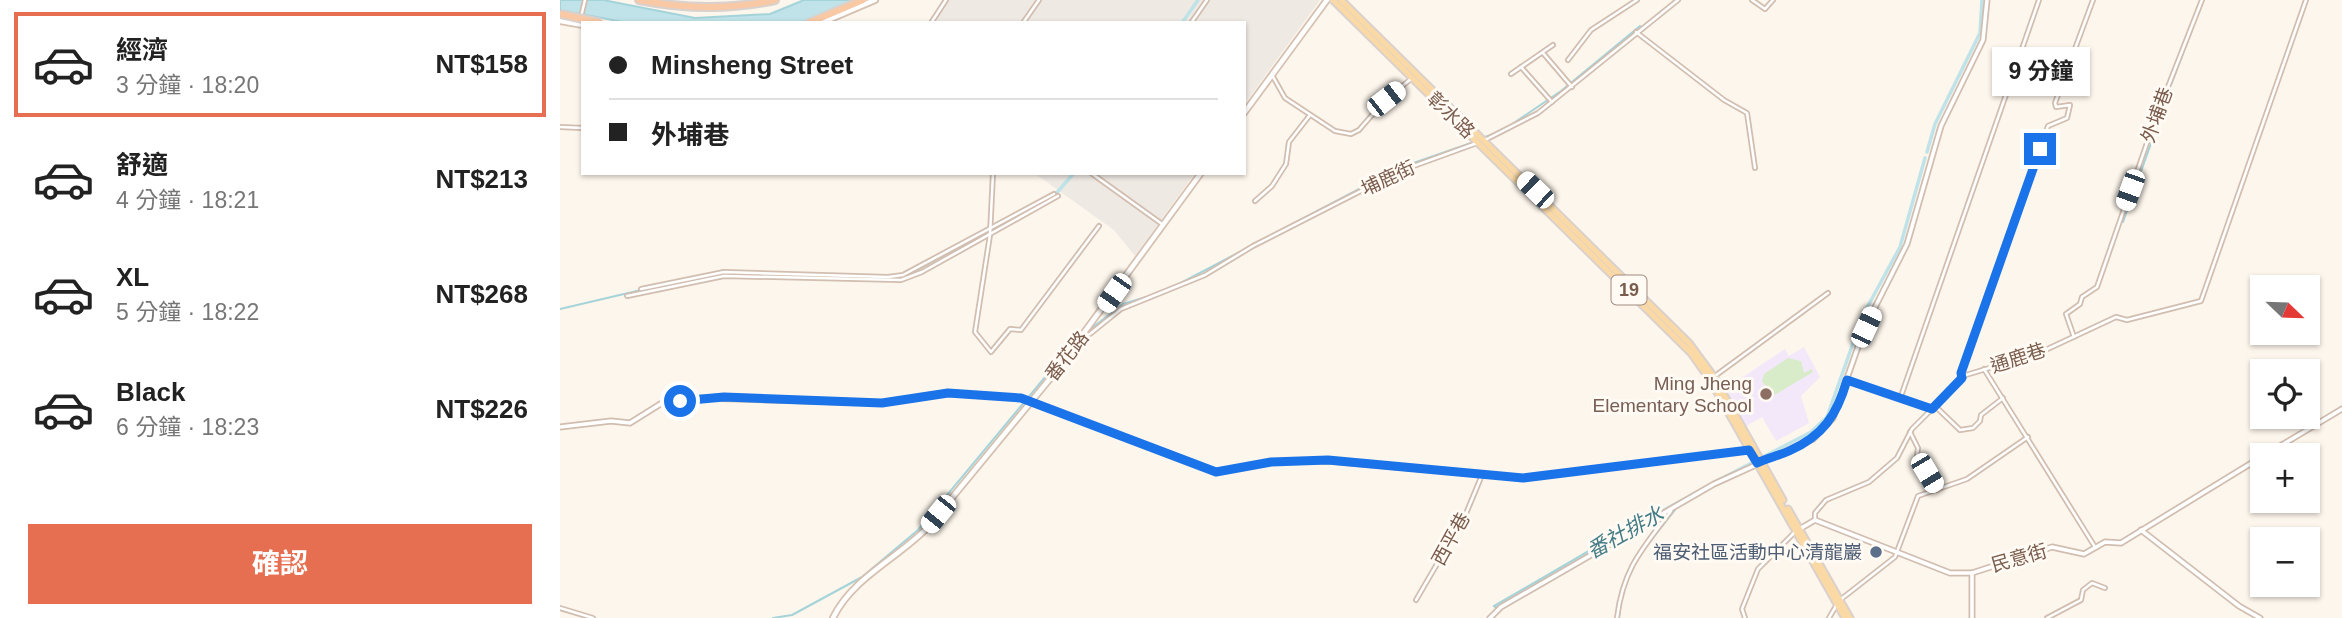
<!DOCTYPE html>
<html lang="zh-TW">
<meta charset="utf-8">
<style>
body{margin:0;font-family:Helvetica,"Noto Sans TC",sans-serif;background:#f6f6f6;color:#222;height:100vh;display:flex;flex-direction:column;font-size:26px;white-space:nowrap}
*{box-sizing:border-box;margin:0}
p{font-size:23px;color:#767676}
.icon{flex:none;width:38px;height:38px;fill:none;stroke:currentColor;stroke-width:2;stroke-linecap:round;stroke-linejoin:round}
.map{position:relative;flex:1;overflow:hidden}
.side{display:flex;flex-direction:column;background:#fff;width:560px}
.side>*{flex:none}
.top-card{position:absolute;left:21px;top:21px;width:665px;height:154px;border-radius:0px;box-shadow:0 2px 5px #0004;display:grid;align-content:center;height:154px;padding:0 28px;background:#fff}
.needle{width:46px;rotate:113deg}
.fabs{position:absolute;left:1690px;top:275px;display:grid;gap:14px}
.fabs a{display:grid;place-items:center;width:70px;height:70px;border-radius:0px;background:#fff;box-shadow:0 2px 5px #0004;font-size:35px}
.end{position:absolute;width:32px;height:32px;margin:-16px;border:9px solid #1a73e8;background:#fff;box-shadow:0 0 0 4px #fff}
.from{border-radius:50%}
.bubble{position:absolute;height:49px;border-radius:0px;background:#fff;box-shadow:0 2px 5px #0004;font-size:23px;font-weight:700;line-height:49px;text-align:center}
.car{position:absolute;width:21px;height:42px;margin:-21px -10px;border-radius:9px;box-shadow:0 0 5px 2px #0007;background:linear-gradient(#fff 24%,#345 0 40%,#fff 0 76%,#345 0 86%,#fff 0)}
.top-card b{display:flex;align-items:center;gap:24px;height:66px;font-size:26px}
.top-card b+b{border-top:2px solid #e0e0e0}
.top-card i{width:18px;height:18px;background:#222}
ul{padding:12px 0 0;list-style:none}
li{display:flex;align-items:center;gap:21px;height:105px;margin:0 14px 10px;padding:0 14px;border:4px solid transparent;border-radius:0px}
li div{flex:1}
li b{display:block;font-size:26px}
li em{font-style:normal;font-weight:700}
li.active{border-color:#e76f51}
li>.icon{width:63px;height:63px;stroke-width:1.5}
.action{display:flex;gap:14px;margin-top:auto;padding:14px 28px}
.action a{flex:1;height:80px;border-radius:0px;background:#e76f51;color:#fff;font-size:28px;font-weight:700;line-height:80px;text-align:center}
main{display:flex;flex:1;min-height:0}
.map>svg:first-child{display:block}
.industrial{fill:#efe9e4}
.education{fill:#f3e8fa}
.green{fill:#d8ecc9}
.water{fill:#bfe3e8;stroke:#a5d3da;stroke-width:2}
.lines{fill:none;stroke-linecap:round;stroke-linejoin:round}
.stream{stroke:#a5d3da;stroke-width:2}
.canal{stroke:#bfe3e8;stroke-width:3.5}
.minor-casing{stroke:#d1beb0;stroke-width:6}
.tertiary-casing{stroke:#d1beb0;stroke-width:7}
.secondary-casing{stroke:#d6c0b0;stroke-width:8}
.primary-casing{stroke:#dad1cd;stroke-width:9}
.trunk-casing{stroke:#dad1cd;stroke-width:10}
.minor{stroke:#fff;stroke-width:2.5}
.tertiary{stroke:#fff;stroke-width:3.5}
.secondary{stroke:#fff;stroke-width:4.5}
.primary{stroke:#fbd9a5;stroke-width:5}
.trunk{stroke:#f9c8a4;stroke-width:6}
.trunk-bridge-casing{stroke:#dad1cd;stroke-width:10;stroke-linecap:butt}
.trunk-bridge{stroke:#f9c8a4;stroke-width:6}
.route{stroke:#1a73e8;stroke-width:9}
.education-dot{fill:#8d6e63;stroke:#fffaf3;stroke-width:2.5}
.service-dot{fill:#5c6f8a;stroke:#fffaf3;stroke-width:2.5}
.labels{text-anchor:middle;dominant-baseline:central;stroke-width:6;stroke-linejoin:round;paint-order:stroke}
.shield{fill:#fffaf3;stroke:#a28b7f;stroke-width:2}
.shield-label{font-size:18px;font-weight:bold;fill:#7a5c4d}
.street-label{font-size:19px;fill:#7a5c4d;stroke:#fffaf3}
.education-label{font-size:19px;fill:#785e54;stroke:#fffaf3;text-anchor:end}
.service-label{font-size:19px;fill:#4e5e75;stroke:#fffaf3;text-anchor:end}
.water-label{font-size:21px;font-style:italic;fill:#437c86;stroke:#fffaf3}
</style>
<main>
<section class="side">
<ul>
<li class="active"><svg class="icon" aria-label="car" viewBox="0 0 24 24"><path d="M5 17H2v-5l4-1 3-4h7l3 4 3 1v5h-3M9 17h6M6 11h13"/><circle cx="7" cy="17" r="2"/><circle cx="17" cy="17" r="2"/></svg><div><b>經濟</b><p>3 分鐘 · 18:20</p></div><em>NT$158</em></li>
<li><svg class="icon" aria-label="car" viewBox="0 0 24 24"><path d="M5 17H2v-5l4-1 3-4h7l3 4 3 1v5h-3M9 17h6M6 11h13"/><circle cx="7" cy="17" r="2"/><circle cx="17" cy="17" r="2"/></svg><div><b>舒適</b><p>4 分鐘 · 18:21</p></div><em>NT$213</em></li>
<li><svg class="icon" aria-label="car" viewBox="0 0 24 24"><path d="M5 17H2v-5l4-1 3-4h7l3 4 3 1v5h-3M9 17h6M6 11h13"/><circle cx="7" cy="17" r="2"/><circle cx="17" cy="17" r="2"/></svg><div><b>XL</b><p>5 分鐘 · 18:22</p></div><em>NT$268</em></li>
<li><svg class="icon" aria-label="car" viewBox="0 0 24 24"><path d="M5 17H2v-5l4-1 3-4h7l3 4 3 1v5h-3M9 17h6M6 11h13"/><circle cx="7" cy="17" r="2"/><circle cx="17" cy="17" r="2"/></svg><div><b>Black</b><p>6 分鐘 · 18:23</p></div><em>NT$226</em></li>
</ul>
<div class="action"><a>確認</a></div>
</section>
<div class="map">
<svg width="1782" height="618" viewBox="0 0 1782 618">
<rect width="100%" height="100%" fill="#fdf6ec"/>
<g class="industrial">
<polygon points="387,0 760,0 684,105 684,23 372,23"/>
<polygon points="474,173 635,173 575,256 554,230"/>
</g>
<polygon class="education" points="1244,347 1260,377 1241,396 1249,423 1216,441 1202,417 1186,426 1168,392 1171,385 1225,349 1229,356"/>
<polygon class="green" points="1228,358 1241,361 1244,373 1252,369 1253,372 1208,399 1206,396 1212,392 1202,382 1204,374"/>
<g class="water">
<polygon points="0,0 43,0 135,18 210,14 244,0 296,0 261,17 238,23 68,23 0,10"/>
<polygon points="1087,517 1087,520 936,608 934,606"/>
</g>
<g class="lines">
<g class="stream">
<polyline points="1611,85 1643,1"/>
<polyline points="948,127 1001,91 1080,26"/>
<polyline points="922,138 934,134"/>
<polyline points="1563,222 1610,90"/>
<polyline points="346,276 435,227"/>
<polyline points="617,285 839,168 914,142"/>
<polyline points="0,309 81,290"/>
<polyline points="528,331 563,304 586,297"/>
<polyline points="1088,544 1115,510"/>
<polyline points="213,618 232,615 302,577 358,530 520,335"/>
<polyline points="1059,618 1061,602"/>
</g>
<g class="canal">
<polyline points="622,23 638,0"/>
<polyline points="1367,152 1375,124 1420,33 1422,0"/>
<polyline points="435,227 494,196 514,173"/>
<polyline points="1153,483 1251,432 1267,417 1303,315 1340,247 1365,158"/>
<polyline points="1086,520 1146,487"/>
</g>
<defs>
<g id="minor">
<polyline points="1192,0 1205,9 1213,0"/>
<polyline points="21,17 25,0"/>
<polyline points="371,23 386,0"/>
<polyline points="463,23 479,0"/>
<polyline points="631,23 647,0"/>
<polyline points="1076,32 1164,100 1187,113 1195,168"/>
<polyline points="983,53 1012,87"/>
<polyline points="1008,60 1031,30 1077,0"/>
<polyline points="961,67 992,102"/>
<polyline points="951,74 993,45"/>
<polyline points="712,75 725,98 775,131 791,134 799,130 826,99 851,79"/>
<polyline points="0,127 23,128"/>
<polyline points="923,141 978,113 1118,0"/>
<polyline points="433,173 430,235 415,332 431,352 450,329 461,330 539,226"/>
<polyline points="531,173 602,224"/>
<polyline points="695,201 712,186 726,164 729,142 750,115"/>
<polyline points="81,289 164,272 328,277 343,275 494,194"/>
<polyline points="67,296 164,276 341,280 362,272 498,196"/>
<polyline points="523,336 530,334 561,309 645,275 693,246 840,171 917,143"/>
<polyline points="1514,337 1506,314 1520,304 1522,297 1537,287 1595,120 1642,0"/>
<polyline points="1424,369 1535,547"/>
<polyline points="1155,376 1268,293"/>
<polyline points="1402,378 1401,373 1488,126 1507,118 1510,105 1496,107 1495,103 1533,0"/>
<polyline points="1287,380 1372,409"/>
<polyline points="1340,399 1479,0"/>
<polyline points="1375,406 1400,430 1413,428 1420,421 1421,415 1443,398"/>
<polyline points="1350,432 1358,448 1357,456 1377,490"/>
<polyline points="1255,520 1255,513 1266,500 1309,482 1337,458 1352,429 1406,375 1479,353 1556,317 1567,320 1641,301 1746,0"/>
<polyline points="856,600 905,516 922,475"/>
<polyline points="1280,600 1335,557 1358,496 1407,479 1468,437"/>
<polyline points="0,608 33,618"/>
<path d="M1057,618c6,-49 25,-69 54,-107"/>
<polyline points="1185,618 1182,609 1198,569 1236,531"/>
<polyline points="1269,618 1276,606"/>
<polyline points="1487,618 1521,600 1523,590 1532,583 1545,588"/>
</g>
<g id="tertiary">
<polyline points="0,427 51,421 70,423 102,403 142,398 322,403 388,393 461,398 656,472 711,462 768,461 963,478 1189,450"/>
<polyline points="1705,455 1782,409"/>
<polyline points="1238,530 1255,520 1390,573 1412,573 1492,547 1524,554 1545,542 1561,543 1703,456"/>
<polyline points="1581,530 1679,606 1700,618"/>
<polyline points="1412,573 1412,618"/>
<polyline points="930,618 941,607 1154,484 1253,439 1273,418 1305,327 1347,244 1381,126 1423,40 1427,0"/>
</g>
<g id="secondary">
<polyline points="0,21 23,25"/>
<polyline points="261,23 315,0"/>
<polyline points="684,113 767,0"/>
<path d="M273,618c18,-39 65,-60 94,-90l126,-153 148,-202"/>
</g>
<g id="primary">
<polyline points="773,0 1131,353 1150,380 1285,618"/>
<polyline points="781,0 1129,343 1154,377 1223,500"/>
<polyline points="1228,509 1290,618"/>
</g>
<g id="trunk">
<path d="M79,0c46,9 90,10 136,0"/>
<polyline points="249,23 303,0"/>
</g>
</defs>
<use href="#minor" class="minor-casing"/>
<use href="#tertiary" class="tertiary-casing"/>
<use href="#secondary" class="secondary-casing"/>
<use href="#primary" class="primary-casing"/>
<use href="#trunk" class="trunk-casing"/>
<use href="#minor" class="minor"/>
<use href="#tertiary" class="tertiary"/>
<use href="#secondary" class="secondary"/>
<use href="#primary" class="primary"/>
<use href="#trunk" class="trunk"/>
<defs>
<polyline id="trunk-bridge" points="0,14 41,23"/>
</defs>
<use href="#trunk-bridge" class="trunk-bridge-casing"/>
<use href="#trunk-bridge" class="trunk-bridge"/>
</g>
<g class="lines">
<path class="route" d="M120,401l44,-4 158,6 66,-10 73,5 195,74 55,-10 57,-2 195,18 226,-28 8,13c10,-5 21,-7 32,-12 34,-15 48,-36 58,-71l85,29 30,-31 -1,-5 79,-224"/>
</g>
<circle class="education-dot" cx="1206" cy="394" r="7"/>
<circle class="service-dot" cx="1316" cy="552" r="7"/>
<g class="labels">
<rect class="shield" x="1051.5" y="275.5" width="35" height="29" rx="5"/>
<g class="shield-label">
<text x="1069" y="290">19</text>
</g>
<g class="street-label">
<text transform="translate(891 115) rotate(44)">彰水路</text>
<text transform="translate(1597 115) rotate(-70)">外埔巷</text>
<text transform="translate(828 178) rotate(-25)">埔鹿街</text>
<text transform="translate(507 356) rotate(-52)">番花路</text>
<text transform="translate(1458 358) rotate(-18)">通鹿巷</text>
<text transform="translate(891 539) rotate(-61)">西平巷</text>
<text transform="translate(1459 558) rotate(-16)">民意街</text>
</g>
<g class="education-label">
<text x="1192" y="383">Ming Jheng<tspan x="1192" dy="22">Elementary School</tspan></text>
</g>
<g class="service-label">
<text x="1302" y="552">福安社區活動中心清龍巖</text>
</g>
<g class="water-label">
<text transform="translate(1065 532) rotate(-29)">番社排水</text>
</g>
</g>
</svg>
<div class="fabs">
<a><svg class="needle" viewBox="-14 -14 28 28"><path d="M0-13l5 13h-10z" fill="#e53935"/><path d="M0 13l5-13h-10z" fill="#767676"/></svg></a>
<a><svg class="icon" aria-label="locate" viewBox="0 0 24 24"><circle cx="12" cy="12" r="6"/><path d="M12 2v4M12 18v4M2 12h4M18 12h4"/></svg></a>
<a>+</a>
<a>−</a>
</div>
<i class="end from" style="left:120px;top:401px"></i>
<i class="end" style="left:1480px;top:149px"></i>
<div class="bubble" style="left:1432px;top:47px;width:98px">9 分鐘</div>
<i class="car" style="left:826px;top:99px;rotate:52deg"></i>
<i class="car" style="left:975px;top:190px;rotate:314deg"></i>
<i class="car" style="left:1570px;top:190px;rotate:200deg"></i>
<i class="car" style="left:554px;top:293px;rotate:215deg"></i>
<i class="car" style="left:1306px;top:327px;rotate:25deg"></i>
<i class="car" style="left:1367px;top:473px;rotate:149deg"></i>
<i class="car" style="left:378px;top:514px;rotate:219deg"></i>
<div class="top-card">
<b><i class="from"></i>Minsheng Street</b>
<b><i></i>外埔巷</b>
</div>
</div>
</main>
